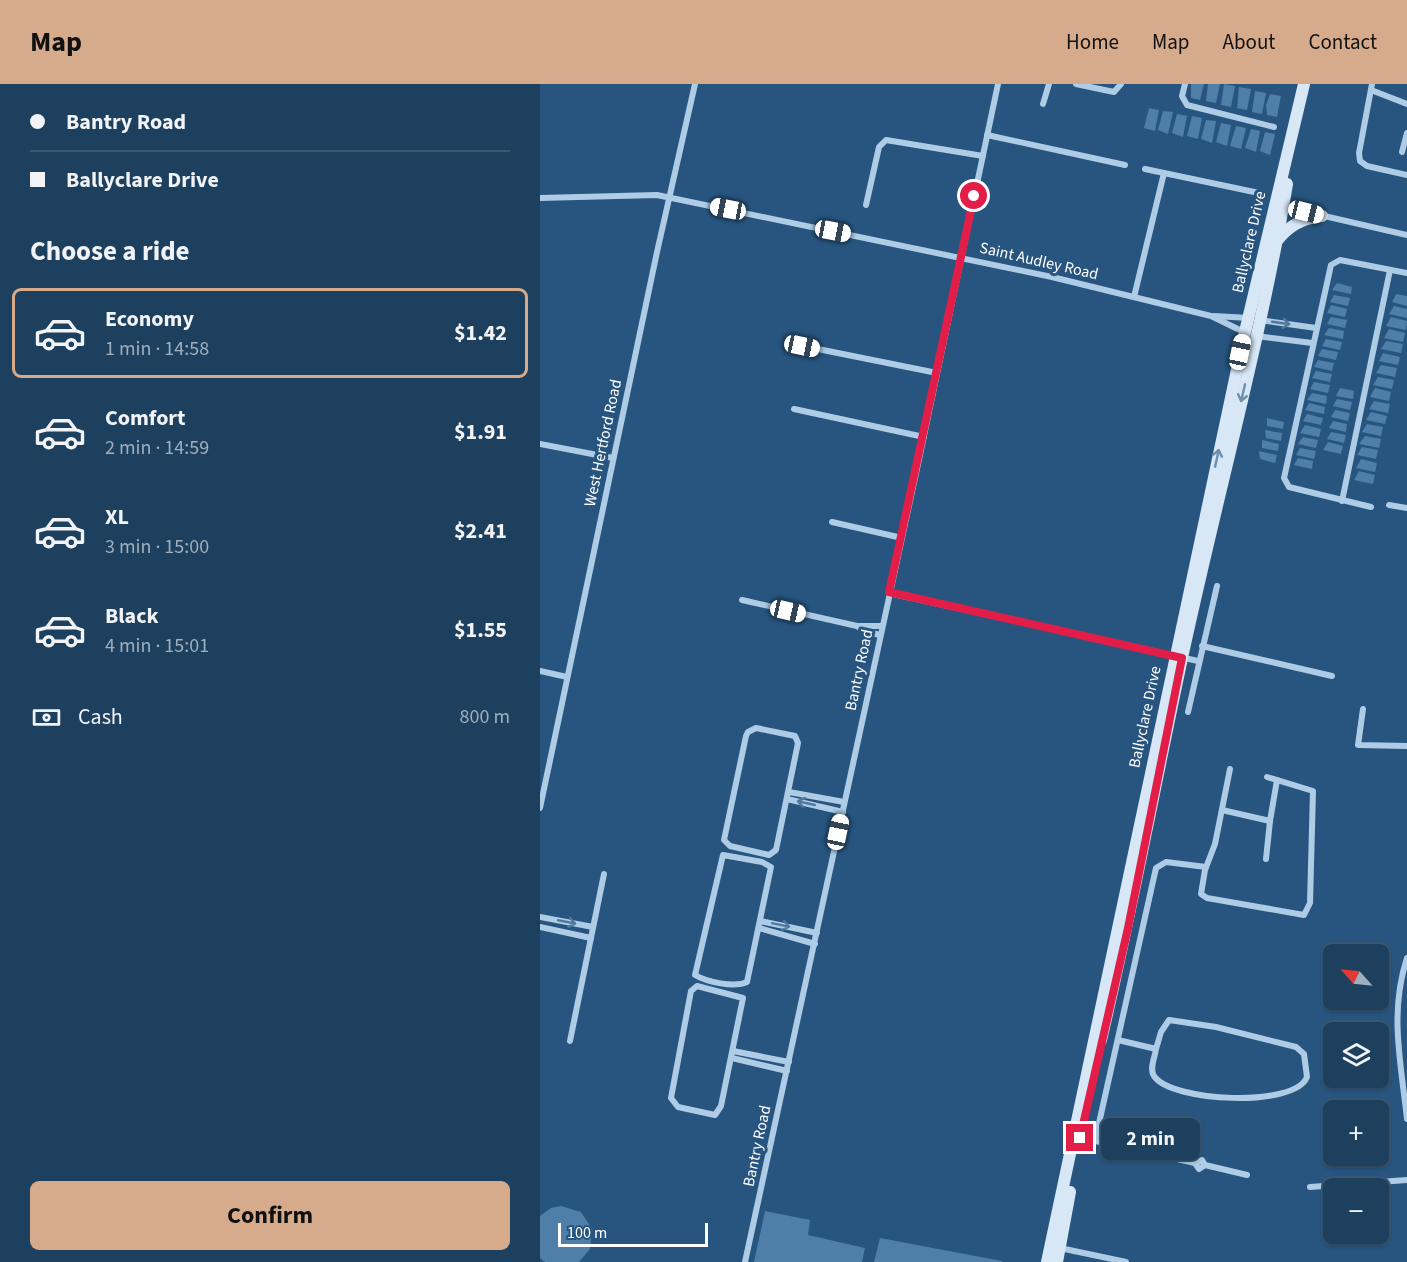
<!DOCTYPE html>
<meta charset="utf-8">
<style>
body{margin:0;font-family:"Source Sans 3",sans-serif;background:#2a4b68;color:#f1f3f6;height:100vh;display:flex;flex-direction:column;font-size:22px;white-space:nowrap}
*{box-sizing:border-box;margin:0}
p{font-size:20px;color:#a0afbd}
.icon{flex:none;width:33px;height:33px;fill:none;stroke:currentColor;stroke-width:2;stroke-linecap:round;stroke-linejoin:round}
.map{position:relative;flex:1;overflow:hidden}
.panel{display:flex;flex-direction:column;background:#1d405f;width:540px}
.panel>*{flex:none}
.banner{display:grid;align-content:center;height:132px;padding:0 30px;background:#1d405f}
.needle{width:39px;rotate:297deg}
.tools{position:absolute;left:783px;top:860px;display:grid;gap:12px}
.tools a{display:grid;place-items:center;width:66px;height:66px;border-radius:9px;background:#1d405f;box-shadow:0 2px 4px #0004,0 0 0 2px #3b5974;font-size:30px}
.scale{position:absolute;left:18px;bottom:15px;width:150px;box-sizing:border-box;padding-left:6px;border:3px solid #fff;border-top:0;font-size:16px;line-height:21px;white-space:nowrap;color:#fff;-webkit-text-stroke:4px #27557f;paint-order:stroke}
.end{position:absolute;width:27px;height:27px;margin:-14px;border:8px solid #e11d48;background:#fff;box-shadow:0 0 0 3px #fff}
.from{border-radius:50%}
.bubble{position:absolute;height:42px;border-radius:9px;background:#1d405f;box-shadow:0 2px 4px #0004,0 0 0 2px #3b5974;font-size:20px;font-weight:700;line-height:42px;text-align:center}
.car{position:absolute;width:18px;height:36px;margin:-18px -9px;border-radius:8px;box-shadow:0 0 4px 2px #0007;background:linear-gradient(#fff 24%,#345 0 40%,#fff 0 76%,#345 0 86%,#fff 0)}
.banner b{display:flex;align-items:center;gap:21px;height:57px;font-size:22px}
.banner b+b{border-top:2px solid #3b5974}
.banner i{width:15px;height:15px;background:#f1f3f6}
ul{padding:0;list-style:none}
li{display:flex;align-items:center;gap:18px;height:90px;margin:0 12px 9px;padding:0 18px;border:3px solid transparent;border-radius:9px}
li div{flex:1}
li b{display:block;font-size:22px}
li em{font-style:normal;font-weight:700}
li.selected{border-color:#d6ab8b}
li>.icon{width:54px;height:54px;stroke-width:1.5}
h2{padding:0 30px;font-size:27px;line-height:72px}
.pay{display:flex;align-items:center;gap:15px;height:66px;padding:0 30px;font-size:22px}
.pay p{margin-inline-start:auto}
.button{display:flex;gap:12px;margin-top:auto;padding:12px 30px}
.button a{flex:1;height:69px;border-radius:9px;background:#d6ab8b;color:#111;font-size:24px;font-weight:700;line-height:69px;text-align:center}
header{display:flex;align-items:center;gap:36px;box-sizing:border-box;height:84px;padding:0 30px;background:#d6ab8b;color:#111}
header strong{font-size:28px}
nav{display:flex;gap:33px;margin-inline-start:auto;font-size:21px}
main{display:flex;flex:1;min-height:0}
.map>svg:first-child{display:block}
.building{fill:#4f7fa8}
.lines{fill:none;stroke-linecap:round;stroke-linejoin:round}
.street{stroke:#aecce6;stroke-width:6}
.secondary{stroke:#d7e7f5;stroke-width:12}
.oneway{stroke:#50799e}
.oneway2{stroke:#6d8fae}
.route{stroke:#e11d48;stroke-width:8}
.labels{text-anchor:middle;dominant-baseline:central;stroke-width:6;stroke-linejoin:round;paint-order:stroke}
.street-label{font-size:16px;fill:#fff;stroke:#27557f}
</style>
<header>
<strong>Map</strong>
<nav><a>Home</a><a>Map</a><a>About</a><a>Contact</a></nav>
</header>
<main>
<section class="panel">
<div class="banner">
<b><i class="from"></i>Bantry Road</b>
<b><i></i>Ballyclare Drive</b>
</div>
<h2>Choose a ride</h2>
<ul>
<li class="selected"><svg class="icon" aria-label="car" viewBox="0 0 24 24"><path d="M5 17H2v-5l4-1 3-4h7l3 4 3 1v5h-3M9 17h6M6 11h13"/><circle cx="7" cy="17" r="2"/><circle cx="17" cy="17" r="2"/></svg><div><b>Economy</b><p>1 min · 14:58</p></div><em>$1.42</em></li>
<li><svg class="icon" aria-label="car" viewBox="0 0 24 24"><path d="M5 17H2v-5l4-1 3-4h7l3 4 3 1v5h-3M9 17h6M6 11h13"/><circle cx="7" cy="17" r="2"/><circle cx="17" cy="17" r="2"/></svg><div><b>Comfort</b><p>2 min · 14:59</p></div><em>$1.91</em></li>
<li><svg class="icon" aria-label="car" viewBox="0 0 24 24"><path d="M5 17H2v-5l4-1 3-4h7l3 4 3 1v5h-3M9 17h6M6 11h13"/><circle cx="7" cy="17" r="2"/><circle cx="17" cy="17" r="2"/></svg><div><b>XL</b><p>3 min · 15:00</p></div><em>$2.41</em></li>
<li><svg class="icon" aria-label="car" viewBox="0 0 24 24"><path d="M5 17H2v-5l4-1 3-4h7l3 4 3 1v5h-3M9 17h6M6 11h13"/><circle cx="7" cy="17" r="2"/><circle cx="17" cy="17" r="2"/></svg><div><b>Black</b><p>4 min · 15:01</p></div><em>$1.55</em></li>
</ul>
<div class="pay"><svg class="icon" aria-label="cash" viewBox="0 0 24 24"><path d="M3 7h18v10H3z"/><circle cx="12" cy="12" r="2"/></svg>Cash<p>800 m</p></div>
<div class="button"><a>Confirm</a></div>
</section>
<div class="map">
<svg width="867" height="1178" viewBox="0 0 867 1178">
<rect width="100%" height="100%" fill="#27557f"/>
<g class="building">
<polygon points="651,0 664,0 660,16 651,14"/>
<polygon points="668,0 680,0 676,19 666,17"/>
<polygon points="684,0 695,2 691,23 681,21"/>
<polygon points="699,3 711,5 707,26 697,24"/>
<polygon points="715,7 726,9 722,30 712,28"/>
<polygon points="730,10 741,12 737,33 727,31 726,21"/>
<polygon points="609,24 619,26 615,47 604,44"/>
<polygon points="623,27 633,28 628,50 618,46"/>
<polygon points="637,30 647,32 643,53 632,49"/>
<polygon points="652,32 662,34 658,55 647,52"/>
<polygon points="666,36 676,37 672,59 661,55"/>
<polygon points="681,39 691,41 687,62 676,58"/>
<polygon points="696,42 706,44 701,65 690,62"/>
<polygon points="711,45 720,47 716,68 705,64"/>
<polygon points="725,48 735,50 730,71 720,67"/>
<polygon points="797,199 812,203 811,210 792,206"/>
<polygon points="856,210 867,212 867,222 852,218"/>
<polygon points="794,211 810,214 808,222 790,218"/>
<polygon points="791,221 807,225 805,233 787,229"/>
<polygon points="854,222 867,225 867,234 849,230"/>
<polygon points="791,233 807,236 805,244 787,240"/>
<polygon points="851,233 867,237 866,246 846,242"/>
<polygon points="789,244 804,247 803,255 784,251"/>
<polygon points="849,245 865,249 863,258 844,254"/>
<polygon points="786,255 802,258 800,266 782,262"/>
<polygon points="846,257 863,260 861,269 841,265"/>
<polygon points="782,265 798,268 796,276 778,272"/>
<polygon points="843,269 860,273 858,281 839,277"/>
<polygon points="778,276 794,279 792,287 774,283"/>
<polygon points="841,281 857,284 855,293 836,289"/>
<polygon points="776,287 792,290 790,298 772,294"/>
<polygon points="838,293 854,296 852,305 833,301"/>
<polygon points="774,298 790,301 788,309 770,305"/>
<polygon points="800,304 814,307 813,315 796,312"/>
<polygon points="835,304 851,308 849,317 830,313"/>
<polygon points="772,309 787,312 786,320 767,316"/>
<polygon points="797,315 812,318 810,326 793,322"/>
<polygon points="834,317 850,320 848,329 829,325"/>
<polygon points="769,319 785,323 784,330 765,326"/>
<polygon points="795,326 810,329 808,337 791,333"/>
<polygon points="831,328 847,332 845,340 826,336"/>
<polygon points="767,330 783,334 781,341 763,337"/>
<polygon points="727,334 744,338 743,345 727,342"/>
<polygon points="793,337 807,340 806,348 789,344"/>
<polygon points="827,340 843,343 841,352 822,348"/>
<polygon points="765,341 781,345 779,353 760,349"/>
<polygon points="725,346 742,349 741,357 726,354"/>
<polygon points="791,348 806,351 804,359 787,355"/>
<polygon points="825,352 841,355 839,364 819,360"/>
<polygon points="763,353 778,356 776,364 758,360"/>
<polygon points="722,356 739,360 738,367 722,364"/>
<polygon points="788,358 803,362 801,370 783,366"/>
<polygon points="822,363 838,366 836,375 817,371"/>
<polygon points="760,364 776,367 774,375 756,371"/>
<polygon points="719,367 737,371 735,379 720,375"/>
<polygon points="758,374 773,377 772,385 754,381"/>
<polygon points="821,375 837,379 835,388 816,384"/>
<polygon points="819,387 835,391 833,400 814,396"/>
<polygon points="21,1122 41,1128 52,1145 50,1165 39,1178 5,1178 0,1174 0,1132 11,1124"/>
<polygon points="225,1127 270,1136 268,1151 325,1164 322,1178 214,1178"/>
<polygon points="340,1154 462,1177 462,1178 334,1178"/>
</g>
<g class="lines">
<g class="street">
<polyline points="536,0 574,8 581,0"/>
<polyline points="645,0 642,12 647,21 734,43"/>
<polyline points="832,0 819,69 820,77 827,82 867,91"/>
<polyline points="831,6 867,20"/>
<polyline points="503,20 509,0"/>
<polyline points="447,51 585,81"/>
<polyline points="862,68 867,49"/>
<polyline points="605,85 719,109"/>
<polyline points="0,114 117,111 512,193 671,232 706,249"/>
<polyline points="326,121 339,63 346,56 443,72"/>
<polyline points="741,122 867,151"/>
<polyline points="594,213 624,89"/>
<polyline points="674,232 709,234"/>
<polyline points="719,236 776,244"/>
<polyline points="716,252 772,259"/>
<polyline points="263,262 397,289"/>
<polyline points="254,325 384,353"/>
<polyline points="0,360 73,374"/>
<polyline points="802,417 850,186"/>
<polyline points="849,421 867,424"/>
<polyline points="831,423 749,403 744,394 791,181 800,176 867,189"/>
<polyline points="292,438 362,454"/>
<polyline points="349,509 658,577"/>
<polyline points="202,516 317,542 324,547 340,551"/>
<polyline points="317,542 342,542"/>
<polyline points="662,562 792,592"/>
<polyline points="0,587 27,593"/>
<polyline points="823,625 818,661 867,662"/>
<polyline points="648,628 677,502"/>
<polygon points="216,644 255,652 258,659 236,766 229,771 190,762 184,756 206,652 208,648"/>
<polyline points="690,685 675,760 665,786 661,810 667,814 764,831 770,819 773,707 727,693"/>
<polyline points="249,708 304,718"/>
<polyline points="247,715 303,728"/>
<polyline points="0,724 117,168 155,0"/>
<polyline points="682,726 730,737 737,696"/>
<path d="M183,771l39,7 9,5 -24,115c-13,6 -40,0 -52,-7z"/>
<polyline points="726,775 730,737"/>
<polyline points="0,833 53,843"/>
<polyline points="220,837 277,849"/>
<polyline points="0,843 51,854"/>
<polyline points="219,844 275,860"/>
<path d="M867,874c-18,55 -6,105 0,161"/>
<polygon points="157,902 203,914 181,1022 175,1031 138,1023 131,1014 151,907"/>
<path d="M578,956l38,9 5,-17 8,-12 47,7 80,20 8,7 3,23c-12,31 -136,25 -153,-1 -5,-7 1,-19 2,-27"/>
<polyline points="30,957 64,790"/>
<polyline points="193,967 249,978"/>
<polyline points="192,974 247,987"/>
<polyline points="533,1052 655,1079"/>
<polyline points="555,1057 616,784 626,778 666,783"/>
<polyline points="665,1081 659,1085 655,1079 662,1076 665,1081 707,1091"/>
<polyline points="770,1103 867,1096"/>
<polyline points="520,1164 586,1178"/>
<polyline points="205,1178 378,380 458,0"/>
</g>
<g class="secondary">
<path d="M736,158c12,-16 26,-24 46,-26"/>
<path d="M561,956c30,-127 54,-255 81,-382 34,-158 78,-315 105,-474"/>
<polyline points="507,1178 705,248 764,0"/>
<polyline points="517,1178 530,1108"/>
</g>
</g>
<defs><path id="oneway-shaft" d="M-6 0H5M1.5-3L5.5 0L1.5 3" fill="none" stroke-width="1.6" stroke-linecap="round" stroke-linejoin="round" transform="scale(1.5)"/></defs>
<g class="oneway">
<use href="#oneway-shaft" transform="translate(741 239) rotate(8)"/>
<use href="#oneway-shaft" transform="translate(266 719) rotate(-167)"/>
<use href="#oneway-shaft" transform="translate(27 838) rotate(11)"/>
<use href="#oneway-shaft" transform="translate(241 841) rotate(12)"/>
</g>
<g class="oneway2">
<use href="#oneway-shaft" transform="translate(703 309) rotate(103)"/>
<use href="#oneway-shaft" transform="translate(677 374) rotate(-78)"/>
</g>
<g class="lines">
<polyline class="route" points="434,112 349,508 642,574 588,844 540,1054"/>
</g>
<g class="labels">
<g class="street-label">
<text transform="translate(709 158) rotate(-77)">Ballyclare Drive</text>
<text transform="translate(499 177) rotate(13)">Saint Audley Road</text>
<text transform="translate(63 359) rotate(-78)">West Hertford Road</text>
<text transform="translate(319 586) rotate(-78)">Bantry Road</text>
<text transform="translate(605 633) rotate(-78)">Ballyclare Drive</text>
<text transform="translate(217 1062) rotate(-78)">Bantry Road</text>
</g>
</g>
</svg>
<div class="tools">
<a><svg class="needle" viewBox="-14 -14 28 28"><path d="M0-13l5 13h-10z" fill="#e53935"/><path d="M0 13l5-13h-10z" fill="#a0afbd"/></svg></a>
<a><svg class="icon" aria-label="layers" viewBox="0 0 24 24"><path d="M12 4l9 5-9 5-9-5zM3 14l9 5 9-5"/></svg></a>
<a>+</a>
<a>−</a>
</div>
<div class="scale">100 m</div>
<i class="end from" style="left:434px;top:112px"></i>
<i class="end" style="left:540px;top:1054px"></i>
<div class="bubble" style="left:561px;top:1034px;width:99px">2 min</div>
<i class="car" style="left:188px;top:125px;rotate:281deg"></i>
<i class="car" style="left:766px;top:128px;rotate:104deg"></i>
<i class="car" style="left:293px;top:147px;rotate:101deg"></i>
<i class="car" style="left:262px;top:262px;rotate:102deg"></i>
<i class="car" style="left:700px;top:268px;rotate:12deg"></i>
<i class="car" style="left:248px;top:527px;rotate:103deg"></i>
<i class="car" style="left:298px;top:748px;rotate:12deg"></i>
</div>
</main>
